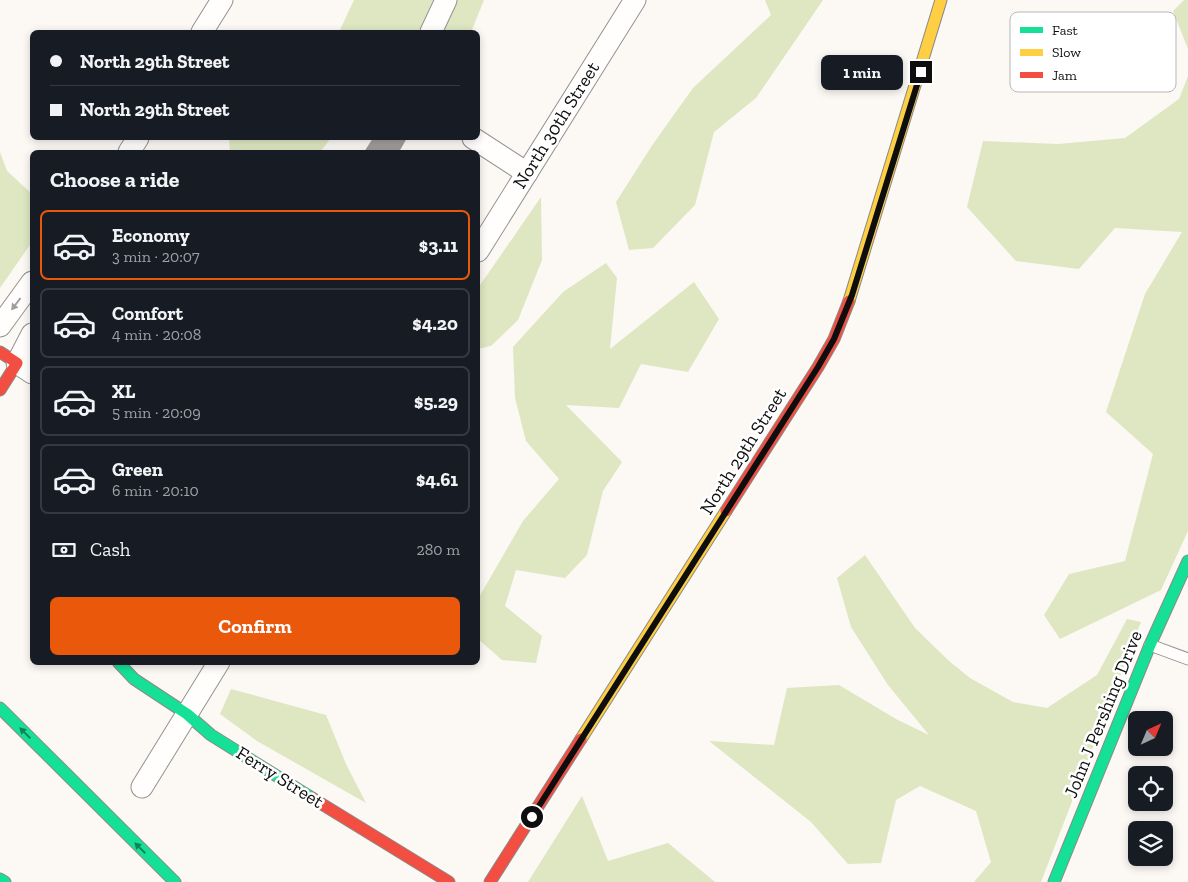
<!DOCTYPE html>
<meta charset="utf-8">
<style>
body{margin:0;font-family:"Zilla Slab",serif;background:#242831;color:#f1f3f6;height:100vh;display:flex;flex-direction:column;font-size:19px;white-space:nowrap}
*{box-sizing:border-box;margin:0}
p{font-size:16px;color:#9ea1a6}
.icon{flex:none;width:28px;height:28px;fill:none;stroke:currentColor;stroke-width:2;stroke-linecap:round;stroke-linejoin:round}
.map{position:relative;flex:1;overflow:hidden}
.side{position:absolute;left:30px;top:150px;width:450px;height:515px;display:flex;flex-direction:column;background:#171b24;border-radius:8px;box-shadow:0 2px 8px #0003}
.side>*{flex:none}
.guide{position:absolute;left:30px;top:30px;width:450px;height:110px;border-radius:8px;box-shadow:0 2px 8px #0003;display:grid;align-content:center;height:110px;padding:0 20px;background:#171b24}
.needle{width:32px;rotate:44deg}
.controls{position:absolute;left:1128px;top:711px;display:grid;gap:10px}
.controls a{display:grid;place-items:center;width:45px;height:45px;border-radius:8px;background:#171b24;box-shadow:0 2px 8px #0003;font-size:25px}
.end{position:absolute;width:22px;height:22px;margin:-11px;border:6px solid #0e0e0e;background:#fff;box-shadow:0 0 0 2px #fff}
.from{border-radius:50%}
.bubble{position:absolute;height:35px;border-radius:8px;background:#171b24;box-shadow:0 2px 8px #0003;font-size:16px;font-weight:700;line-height:35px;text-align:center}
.guide b{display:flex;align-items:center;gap:18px;height:48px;font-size:19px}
.guide b+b{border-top:1px solid #363941}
.guide i{width:12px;height:12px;background:#f1f3f6}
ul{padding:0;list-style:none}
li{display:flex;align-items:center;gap:15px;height:70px;margin:0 10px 8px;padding:0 10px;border:2px solid #363941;border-radius:8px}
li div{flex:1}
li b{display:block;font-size:19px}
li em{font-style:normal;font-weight:700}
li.selected{border-color:#ea580c}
li>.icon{width:45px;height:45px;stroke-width:1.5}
h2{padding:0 20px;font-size:22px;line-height:60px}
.pay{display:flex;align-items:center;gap:12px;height:55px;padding:0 20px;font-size:19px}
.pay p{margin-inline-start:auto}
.primary-button{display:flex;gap:10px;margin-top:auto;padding:10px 20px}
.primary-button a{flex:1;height:58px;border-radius:8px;background:#ea580c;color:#fff;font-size:20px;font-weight:700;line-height:58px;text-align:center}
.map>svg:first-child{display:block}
.forest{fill:#dee7c2}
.building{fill:#9f9c99}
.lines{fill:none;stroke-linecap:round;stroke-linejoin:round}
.lane-casing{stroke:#959392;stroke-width:13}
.street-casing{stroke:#959392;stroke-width:23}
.fast-casing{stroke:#8c8a88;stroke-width:13}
.slow-casing{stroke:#8c8a88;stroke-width:13}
.jam-casing{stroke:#8c8a88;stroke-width:13}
.lane{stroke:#fffefd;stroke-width:11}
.street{stroke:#fffefd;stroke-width:21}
.fast{stroke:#16e098;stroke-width:11}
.slow{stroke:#ffcf43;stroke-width:11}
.jam{stroke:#f24e42;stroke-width:11}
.oneway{fill:#9f9e9d}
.oneway2{fill:#12825a}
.route{stroke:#0e0e0e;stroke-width:6}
.labels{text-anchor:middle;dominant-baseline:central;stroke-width:5;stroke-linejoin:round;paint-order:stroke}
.street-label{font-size:19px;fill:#0e0e0e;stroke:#fff}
.key{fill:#fff;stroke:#b7b7b7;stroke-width:1}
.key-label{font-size:14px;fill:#0e0e0e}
</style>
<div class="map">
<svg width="1188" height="882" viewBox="0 0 1188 882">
<rect width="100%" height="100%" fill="#fcf8f4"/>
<g class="forest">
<polygon points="354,0 484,0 471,32 339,32"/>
<polygon points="765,0 823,0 756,98 714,132 695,205 653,248 629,250 616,202 653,144 693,88 771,15"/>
<polygon points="1184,0 1188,0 1188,49 1173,11"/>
<polygon points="1188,76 1188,531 1161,590 1060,639 1044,615 1069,574 1125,561 1153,454 1106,412 1145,294 1182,232 1115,228 1079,269 1016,261 967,207 983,141 1058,144 1125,138 1179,99"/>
<polygon points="229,138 331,138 320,152 230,152"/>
<polygon points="0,152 7,171 32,194 32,242 0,288"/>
<polygon points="541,197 542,260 518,320 491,346 478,349 478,288"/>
<polygon points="606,263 617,278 610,349 694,282 719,319 688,372 641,364 619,408 566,405 622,462 603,491 587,555 565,578 516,570 505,606 542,636 536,663 502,660 478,639 478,599 523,521 559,479 526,441 515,398 513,347 563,292"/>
<polygon points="865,555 915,628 949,661 970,678 1013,702 1047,708 1097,675 1127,619 1141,622 1041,882 974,882 991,862 976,811 920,786 896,800 881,863 848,864 811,822 709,741 774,745 787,688 839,685 896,719 929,735 888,685 851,627 837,578"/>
<polygon points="231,689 326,715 346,764 366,803 257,741 220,714"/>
<polygon points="582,796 608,861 668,843 715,882 528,882"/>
</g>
<polygon class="building" points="373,138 407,138 399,152 364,152"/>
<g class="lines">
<defs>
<polyline id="lane" points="1150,645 1188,659"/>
<g id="street">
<polyline points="202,32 222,0"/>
<polyline points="431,32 446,0"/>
<polyline points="473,138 527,173"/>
<polyline points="129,152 138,138"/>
<polyline points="478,251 635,0"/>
<polyline points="0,326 32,282"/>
<polyline points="32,334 17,363 32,373"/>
<polyline points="142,787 219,662"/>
</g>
<g id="fast">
<polyline points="118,662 134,679 187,714 211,735 312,798"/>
<polyline points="0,708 175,882"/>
<polyline points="0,879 5,882"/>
<polyline points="1054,882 1150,645 1188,561"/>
</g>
<g id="slow">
<polyline points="849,301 941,0"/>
<polyline points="581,739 726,511"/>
</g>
<g id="jam">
<polyline points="0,352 17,363 0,390"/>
<polyline points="726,511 818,367 834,339 849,301"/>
<polyline points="312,798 449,882"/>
<polyline points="490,882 581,739"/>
</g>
</defs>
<use href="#lane" class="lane-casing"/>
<use href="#street" class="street-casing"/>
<use href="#fast" class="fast-casing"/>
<use href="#slow" class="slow-casing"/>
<use href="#jam" class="jam-casing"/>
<use href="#lane" class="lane"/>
<use href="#street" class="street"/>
<use href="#fast" class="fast"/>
<use href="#slow" class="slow"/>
<use href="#jam" class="jam"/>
</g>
<defs><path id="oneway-solid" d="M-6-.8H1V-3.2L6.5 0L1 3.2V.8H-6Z" transform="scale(1.25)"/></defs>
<use class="oneway" href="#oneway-solid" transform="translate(16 304) rotate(127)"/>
<g class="oneway2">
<use href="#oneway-solid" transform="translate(25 733) rotate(-135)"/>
<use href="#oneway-solid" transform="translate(140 848) rotate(-135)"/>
</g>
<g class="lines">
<polyline class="route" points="532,817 818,367 834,339 852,295 921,72"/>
</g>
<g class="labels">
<g class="street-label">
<text transform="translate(556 125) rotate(-58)">North 30th Street</text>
<text transform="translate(743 451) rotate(-58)">North 29th Street</text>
<text transform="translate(1103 714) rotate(-68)">John J Pershing Drive</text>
<text transform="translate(280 777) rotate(32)">Ferry Street</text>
</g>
</g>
<rect x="1010" y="12" width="166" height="80" rx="8" class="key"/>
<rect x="1020" y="27" width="23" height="6" fill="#16e098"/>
<rect x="1020" y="49" width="23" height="7" fill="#ffcf43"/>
<rect x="1020" y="72" width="23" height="6" fill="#f24e42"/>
<g class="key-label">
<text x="1052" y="35">Fast</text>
<text x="1052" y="57">Slow</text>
<text x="1052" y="80">Jam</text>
</g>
</svg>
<div class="controls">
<a><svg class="needle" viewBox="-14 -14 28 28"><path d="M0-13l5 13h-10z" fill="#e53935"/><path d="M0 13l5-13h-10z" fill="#9ea1a6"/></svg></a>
<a><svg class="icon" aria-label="locate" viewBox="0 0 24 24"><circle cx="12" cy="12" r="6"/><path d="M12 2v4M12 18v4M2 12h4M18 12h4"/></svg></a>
<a><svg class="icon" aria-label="layers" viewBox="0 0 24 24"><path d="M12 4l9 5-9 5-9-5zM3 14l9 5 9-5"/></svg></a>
</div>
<i class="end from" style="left:532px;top:817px"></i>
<i class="end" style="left:921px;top:72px"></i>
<div class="bubble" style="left:821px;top:55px;width:82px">1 min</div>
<div class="guide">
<b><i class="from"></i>North 29th Street</b>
<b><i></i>North 29th Street</b>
</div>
<section class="side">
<h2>Choose a ride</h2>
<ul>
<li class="selected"><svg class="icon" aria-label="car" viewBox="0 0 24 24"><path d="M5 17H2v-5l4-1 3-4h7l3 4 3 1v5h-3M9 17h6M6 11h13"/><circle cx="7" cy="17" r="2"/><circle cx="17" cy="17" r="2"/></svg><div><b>Economy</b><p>3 min · 20:07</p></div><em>$3.11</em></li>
<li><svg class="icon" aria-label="car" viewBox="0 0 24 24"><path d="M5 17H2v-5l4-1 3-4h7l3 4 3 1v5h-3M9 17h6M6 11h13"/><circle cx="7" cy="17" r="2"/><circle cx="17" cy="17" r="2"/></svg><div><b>Comfort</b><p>4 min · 20:08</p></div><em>$4.20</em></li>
<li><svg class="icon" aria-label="car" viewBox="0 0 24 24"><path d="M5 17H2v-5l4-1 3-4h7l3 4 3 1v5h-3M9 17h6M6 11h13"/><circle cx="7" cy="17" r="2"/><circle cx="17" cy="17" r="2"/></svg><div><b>XL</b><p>5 min · 20:09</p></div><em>$5.29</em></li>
<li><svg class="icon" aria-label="car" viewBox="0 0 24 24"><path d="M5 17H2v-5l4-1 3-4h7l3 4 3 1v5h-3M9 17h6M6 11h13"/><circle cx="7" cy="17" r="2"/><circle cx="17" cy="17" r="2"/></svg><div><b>Green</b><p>6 min · 20:10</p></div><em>$4.61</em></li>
</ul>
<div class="pay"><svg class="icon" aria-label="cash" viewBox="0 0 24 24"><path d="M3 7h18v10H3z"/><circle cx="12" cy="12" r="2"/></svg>Cash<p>280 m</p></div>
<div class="primary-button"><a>Confirm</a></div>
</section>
</div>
